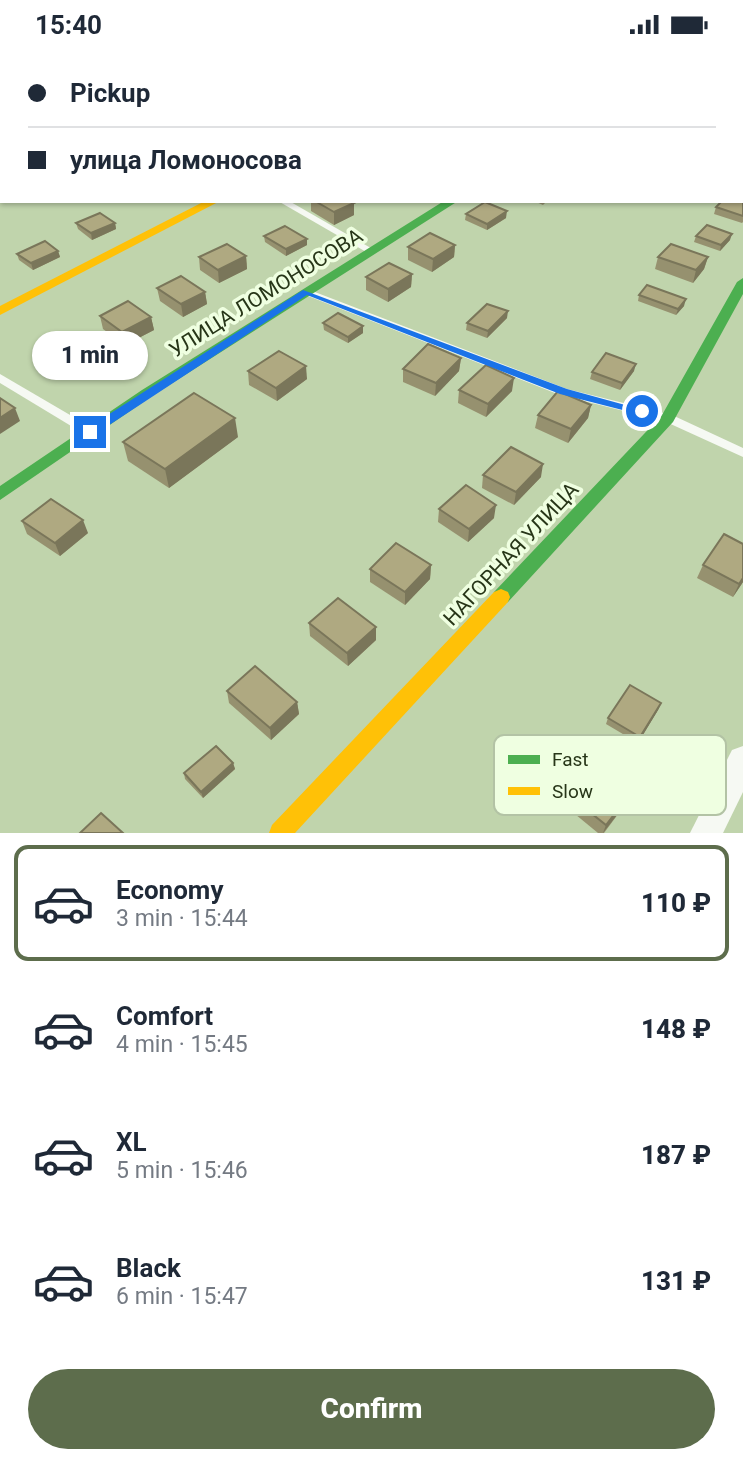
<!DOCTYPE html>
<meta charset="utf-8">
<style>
body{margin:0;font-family:Roboto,sans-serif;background:#f2f2f3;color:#1f2937;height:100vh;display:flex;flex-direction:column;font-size:26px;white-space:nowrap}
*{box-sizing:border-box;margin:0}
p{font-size:23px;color:#747a83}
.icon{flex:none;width:38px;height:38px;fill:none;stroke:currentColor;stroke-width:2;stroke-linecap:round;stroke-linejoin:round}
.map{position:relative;height:784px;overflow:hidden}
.panel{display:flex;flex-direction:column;background:#fff;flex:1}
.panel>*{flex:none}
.top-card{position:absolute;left:0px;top:0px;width:744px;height:154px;box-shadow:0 2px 5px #0004;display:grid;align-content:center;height:154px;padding:0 28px;background:#fff}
.end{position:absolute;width:32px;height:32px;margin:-16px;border:9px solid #1a73e8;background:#fff;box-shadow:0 0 0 4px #fff}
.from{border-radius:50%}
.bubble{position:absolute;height:49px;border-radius:24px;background:#fff;box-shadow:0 2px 5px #0004;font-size:23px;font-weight:800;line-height:49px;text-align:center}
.top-card b{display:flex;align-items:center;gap:24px;height:66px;font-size:26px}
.top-card b+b{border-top:2px solid #e0e1e3}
.top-card i{width:18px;height:18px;background:#1f2937}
ul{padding:12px 0 0;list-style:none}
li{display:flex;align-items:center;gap:21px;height:116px;margin:0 14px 10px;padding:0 14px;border:4px solid transparent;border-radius:14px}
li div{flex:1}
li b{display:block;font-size:26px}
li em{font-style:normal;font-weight:800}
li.active{border-color:#5d6d4c}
li>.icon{width:63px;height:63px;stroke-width:1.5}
.action{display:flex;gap:14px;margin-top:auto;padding:14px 28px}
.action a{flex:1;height:80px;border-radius:42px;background:#5d6d4c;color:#fff;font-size:28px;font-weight:800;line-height:80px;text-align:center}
.status{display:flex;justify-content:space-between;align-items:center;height:49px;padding:0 35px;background:#fff;direction:ltr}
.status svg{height:19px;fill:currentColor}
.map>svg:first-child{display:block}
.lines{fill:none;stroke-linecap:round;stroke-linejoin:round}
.lane{fill:#f6f9f3;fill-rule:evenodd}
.street{fill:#f6f9f3;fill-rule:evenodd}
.fast{fill:#4caf50;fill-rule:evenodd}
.slow{fill:#ffc107;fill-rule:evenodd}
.wall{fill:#96916f}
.shaded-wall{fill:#7a765a}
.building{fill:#afa981;stroke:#7a765a;stroke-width:2}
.route{fill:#1a73e8}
.labels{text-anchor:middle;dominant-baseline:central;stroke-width:7;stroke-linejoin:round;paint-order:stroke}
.street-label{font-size:21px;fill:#273618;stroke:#efffe1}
.key{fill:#efffe1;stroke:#b3c3a5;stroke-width:2}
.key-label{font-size:19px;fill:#273618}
</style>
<div class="status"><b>15:40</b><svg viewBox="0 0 49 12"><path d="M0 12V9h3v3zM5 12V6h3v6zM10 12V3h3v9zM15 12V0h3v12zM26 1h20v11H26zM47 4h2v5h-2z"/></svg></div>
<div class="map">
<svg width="743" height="784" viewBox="0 0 743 784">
<rect width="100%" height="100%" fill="#c0d4ac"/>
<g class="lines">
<g class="lane">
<polygon points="181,0 188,0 189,2 182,2"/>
<polygon points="278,152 289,152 376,202 374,204 368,204"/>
<polygon points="307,240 567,340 672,366 743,399 743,408 664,372 560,346 303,245 302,243"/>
<polygon points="0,325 94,380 96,383 94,386 86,386 0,334"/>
</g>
<g class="street">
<polygon points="54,0 72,0 53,2"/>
<polygon points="553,0 568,0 552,2"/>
<polygon points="0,12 2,12 0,21"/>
<polygon points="743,697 743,743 723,784 690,784 732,701"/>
</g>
<g class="fast">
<rect x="742" y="19" width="1" height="6"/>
<polygon points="444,152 458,152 152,347 0,451 0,437 142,341"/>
<polygon points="743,229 743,245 673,373 508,553 501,556 494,553 492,548 494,543 662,366 737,233"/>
</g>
<g class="slow">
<polygon points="205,152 220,152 0,266 0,257"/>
<polygon points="501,540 508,543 510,548 508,553 295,784 269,784 272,776 494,543"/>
</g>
</g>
<g class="wall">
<polygon points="724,0 743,0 743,7 742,7 742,2 723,2"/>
<polygon points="743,150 743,173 742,174 714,165 716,158"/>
<polygon points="311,152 351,152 354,166 334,176 311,162"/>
<polygon points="534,152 547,152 543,156"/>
<polygon points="466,165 506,169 487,181 465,171"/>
<polygon points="76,174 115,174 116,180 92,191 78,180"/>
<polygon points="264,187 307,190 307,196 286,207 265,193"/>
<polygon points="696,187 730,191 720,202 694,193"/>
<polygon points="455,196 454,208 432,223 408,211 408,198"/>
<polygon points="58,202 60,208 33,221 19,211 17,205"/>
<polygon points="246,207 247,220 219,234 200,221 199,208"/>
<polygon points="658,208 708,208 704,220 693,234 655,220"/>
<polygon points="412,225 411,238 388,253 366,241 366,228"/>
<polygon points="157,239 205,243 207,255 183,268 160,252"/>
<polygon points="639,246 684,257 676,266 638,252"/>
<polygon points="100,267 151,268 154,281 125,296 103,280"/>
<polygon points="507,269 487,289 466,281 467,274"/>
<polygon points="323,274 363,277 363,284 348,294 324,281"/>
<polygon points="461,309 459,322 435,347 403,333 403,320"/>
<polygon points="42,311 90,312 63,329 44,317"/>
<polygon points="248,322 307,330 277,352 249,336"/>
<polygon points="634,322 620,341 590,330 592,323"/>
<polygon points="459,341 512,342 486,368 458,354"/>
<polygon points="591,356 588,369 568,394 535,379 538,366"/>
<polygon points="238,388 169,439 128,412 123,393"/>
<polygon points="483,426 541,428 514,456 482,439"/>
<polygon points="439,460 494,469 468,493 438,473"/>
<polygon points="22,472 88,484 60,507 27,485"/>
<polygon points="431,516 430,530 405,556 370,533 370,520"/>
<polygon points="703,516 743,533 733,548 697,529"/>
<polygon points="309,574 376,578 376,591 348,617 310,587"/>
<polygon points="227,642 297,653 299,665 271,691 229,654"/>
<polygon points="661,654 658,661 638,694 606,675 608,669"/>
<polygon points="233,714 235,720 203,749 185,730 184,724"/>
<polygon points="556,736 629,746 624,757 604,784 598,784 553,747"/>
</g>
<g class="shaded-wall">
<polygon points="354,154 354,166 334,176 334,163"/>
<polygon points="507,162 506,169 487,181 487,175"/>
<polygon points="115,174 116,180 92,191 91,184"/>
<polygon points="732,185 730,191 720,202 721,196"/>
<polygon points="307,190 307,196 286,207 286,200"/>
<polygon points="455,196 454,208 432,223 433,210"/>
<polygon points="58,202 60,208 33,221 31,214"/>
<polygon points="246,207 247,220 219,234 218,221"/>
<polygon points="708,208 704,220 693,234 696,221"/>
<polygon points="412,225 411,238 388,253 388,240"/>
<polygon points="205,243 207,255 183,268 181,255"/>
<polygon points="686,250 684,257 676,266 678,260"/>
<polygon points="508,262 507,269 487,289 488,282"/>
<polygon points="151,268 154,281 125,296 122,283"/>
<polygon points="363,277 363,284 348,294 348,288"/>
<polygon points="88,306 90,312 63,329 61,323"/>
<polygon points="461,309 459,322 435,347 436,334"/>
<polygon points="636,315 634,322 620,341 622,334"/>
<polygon points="306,317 307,330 277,352 276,339"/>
<polygon points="514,329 512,342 486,368 488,355"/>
<polygon points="591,356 588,369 568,394 571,380"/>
<polygon points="15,359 20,372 0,385 0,369"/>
<polygon points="235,369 238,388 169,439 165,420"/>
<polygon points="543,415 541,428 514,456 516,443"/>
<polygon points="496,456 494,469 468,493 469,480"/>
<polygon points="83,471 88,484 60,507 55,494"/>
<polygon points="431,516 430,530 405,556 405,543"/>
<polygon points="743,529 743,533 733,548 739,535"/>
<polygon points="376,578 376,591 348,617 347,604"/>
<polygon points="297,653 299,665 271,691 270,679"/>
<polygon points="661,654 658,661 638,694 640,688"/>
<polygon points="233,714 235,720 203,749 201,743"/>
<polygon points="629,746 624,757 603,784 606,776"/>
</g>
<g class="building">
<polygon points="123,0 139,0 133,2 126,2"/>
<polygon points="2,26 2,36 0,35 0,27"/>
<polygon points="742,150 743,150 743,167 716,158 722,152 742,152"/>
<polygon points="315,152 351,152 354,154 334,163"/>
<polygon points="485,153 507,162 487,175 466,165"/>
<polygon points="100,164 115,174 91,184 76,174"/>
<polygon points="707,176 732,185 721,196 696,187"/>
<polygon points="285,177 307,190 286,200 264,187"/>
<polygon points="430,184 455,196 433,210 408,198"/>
<polygon points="45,192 58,202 31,214 17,205"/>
<polygon points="227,195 246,207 218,221 199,208"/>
<polygon points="671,195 708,208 696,221 658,208"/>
<polygon points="389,214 412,225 388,240 366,228"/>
<polygon points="181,227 205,243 181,255 157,239"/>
<polygon points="647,236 686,250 678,260 639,246"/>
<polygon points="128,252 151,268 122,283 100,267"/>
<polygon points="487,255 508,262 488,282 467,274"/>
<polygon points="338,264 363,277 348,288 323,274"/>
<polygon points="69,294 88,306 61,323 42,311"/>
<polygon points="428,295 461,309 436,334 403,320"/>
<polygon points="279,302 306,317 276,339 248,322"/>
<polygon points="606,304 636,315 622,334 592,323"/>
<polygon points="486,316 514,329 488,355 459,341"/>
<polygon points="558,342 591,356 571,380 538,366"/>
<polygon points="194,344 235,369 165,420 123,393"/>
<polygon points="0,349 15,359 0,369"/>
<polygon points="511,398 543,415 516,443 483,426"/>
<polygon points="466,436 496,456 469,480 439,460"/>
<polygon points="51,450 83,471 55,494 22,472"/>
<polygon points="724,485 743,495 743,529 739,535 703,516"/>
<polygon points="396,494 431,516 405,543 370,520"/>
<polygon points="338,549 376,578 347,604 309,574"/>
<polygon points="255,617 297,653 270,679 227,642"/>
<polygon points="630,636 661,654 640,688 608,669"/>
<polygon points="216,697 233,714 201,743 184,724"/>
<polygon points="580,708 629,746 606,776 556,736"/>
<polygon points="101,764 123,784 80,784"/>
</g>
<polygon class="route" points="303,241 567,340 647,362 642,366 560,345 307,246 94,386 86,386 86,380"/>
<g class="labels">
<g class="street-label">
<text transform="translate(266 244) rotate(-32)">УЛИЦА ЛОМОНОСОВА</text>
<text transform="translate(511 505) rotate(-47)">НАГОРНАЯ УЛИЦА</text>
</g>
</g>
<rect x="494" y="686" width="232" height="80" rx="10" class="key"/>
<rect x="508" y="706" width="32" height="9" fill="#4caf50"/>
<rect x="508" y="738" width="32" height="8" fill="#ffc107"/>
<g class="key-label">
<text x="552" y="717">Fast</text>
<text x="552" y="749">Slow</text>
</g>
</svg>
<i class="end from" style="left:642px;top:362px"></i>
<i class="end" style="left:90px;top:383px"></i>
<div class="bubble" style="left:32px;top:282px;width:116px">1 min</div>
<div class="top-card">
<b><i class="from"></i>Pickup</b>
<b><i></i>улица Ломоносова</b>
</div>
</div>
<section class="panel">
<ul>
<li class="active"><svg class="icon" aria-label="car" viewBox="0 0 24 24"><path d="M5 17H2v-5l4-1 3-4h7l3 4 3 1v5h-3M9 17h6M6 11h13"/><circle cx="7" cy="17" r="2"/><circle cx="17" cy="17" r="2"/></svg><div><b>Economy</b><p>3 min · 15:44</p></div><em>110 ₽</em></li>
<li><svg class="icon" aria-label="car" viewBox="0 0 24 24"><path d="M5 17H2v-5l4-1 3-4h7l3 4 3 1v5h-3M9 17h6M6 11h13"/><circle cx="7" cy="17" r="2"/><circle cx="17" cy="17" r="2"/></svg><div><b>Comfort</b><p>4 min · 15:45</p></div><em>148 ₽</em></li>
<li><svg class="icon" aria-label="car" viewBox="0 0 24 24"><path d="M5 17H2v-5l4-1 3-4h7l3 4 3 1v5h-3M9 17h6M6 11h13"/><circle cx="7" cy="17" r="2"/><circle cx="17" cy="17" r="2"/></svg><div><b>XL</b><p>5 min · 15:46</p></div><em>187 ₽</em></li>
<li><svg class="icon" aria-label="car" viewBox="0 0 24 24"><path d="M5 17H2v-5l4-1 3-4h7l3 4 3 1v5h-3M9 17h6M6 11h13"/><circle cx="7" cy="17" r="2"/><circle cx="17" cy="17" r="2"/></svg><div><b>Black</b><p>6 min · 15:47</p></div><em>131 ₽</em></li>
</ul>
<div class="action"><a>Confirm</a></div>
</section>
